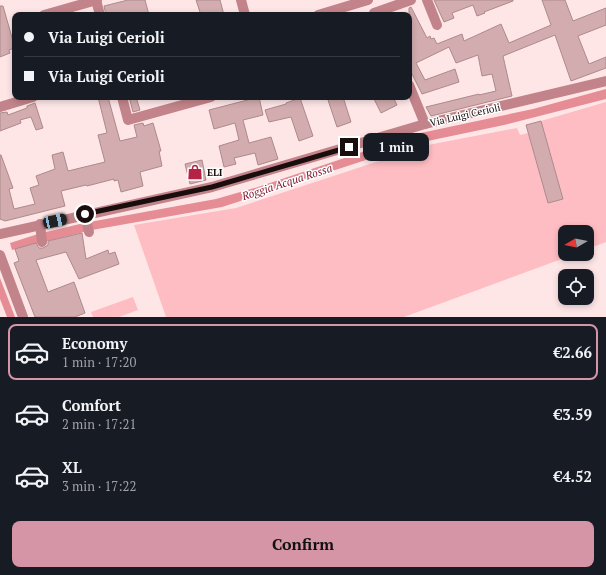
<!DOCTYPE html>
<meta charset="utf-8">
<style>
body{margin:0;font-family:"PT Serif",serif;background:#242831;color:#f1f3f6;height:100vh;display:flex;flex-direction:column;font-size:15px;white-space:nowrap}
*{box-sizing:border-box;margin:0}
p{font-size:13px;color:#9ea1a6}
.icon{flex:none;width:22px;height:22px;fill:none;stroke:currentColor;stroke-width:2;stroke-linecap:round;stroke-linejoin:round}
.map{position:relative;height:317px;overflow:hidden}
.drawer{display:flex;flex-direction:column;background:#171b24;flex:1}
.drawer>*{flex:none}
.guide{position:absolute;left:12px;top:12px;width:400px;height:88px;border-radius:8px;box-shadow:0 2px 6px #0003;display:grid;align-content:center;height:88px;padding:0 12px;background:#171b24}
.needle{width:26px;rotate:260deg}
.fabs{position:absolute;left:558px;top:225px;display:grid;gap:8px}
.fabs a{display:grid;place-items:center;width:36px;height:36px;border-radius:8px;background:#171b24;box-shadow:0 2px 6px #0003;font-size:20px}
.end{position:absolute;width:18px;height:18px;margin:-9px;border:5px solid #190d0e;background:#fff;box-shadow:0 0 0 2px #fff}
.from{border-radius:50%}
.bubble{position:absolute;height:28px;border-radius:8px;background:#171b24;box-shadow:0 2px 6px #0003;font-size:13px;font-weight:600;line-height:28px;text-align:center}
.car{position:absolute;width:12px;height:24px;margin:-12px -6px;border-radius:5px;box-shadow:0 0 3px 1px #0007;background:linear-gradient(#222 24%,#8ab4d8 0 40%,#222 0 76%,#8ab4d8 0 86%,#222 0)}
.guide b{display:flex;align-items:center;gap:14px;height:38px;font-size:15px}
.guide b+b{border-top:1px solid #363941}
.guide i{width:10px;height:10px;background:#f1f3f6}
ul{padding:7px 0 0;list-style:none}
li{display:flex;align-items:center;gap:12px;height:56px;margin:0 8px 6px;padding:0 4px;border:2px solid transparent;border-radius:8px}
li div{flex:1}
li b{display:block;font-size:15px}
li em{font-style:normal;font-weight:600}
li.current{border-color:#d695a7}
li>.icon{width:36px;height:36px;stroke-width:1.5}
.primary-button{display:flex;gap:8px;margin-top:auto;padding:8px 12px}
.primary-button a{flex:1;height:46px;border-radius:8px;background:#d695a7;color:#111;font-size:16px;font-weight:600;line-height:46px;text-align:center}
.map>svg:first-child{display:block}
.green{fill:#febdc2}
.water{fill:#e58c95}
.building{fill:#d2acaf;stroke:#ae898c}
.lines{fill:none;stroke-linecap:round;stroke-linejoin:round}
.minor{stroke:#c2848a;stroke-width:10}
.tertiary{stroke:#c2848a;stroke-width:10}
.route{stroke:#190d0e;stroke-width:5}
.labels{text-anchor:middle;dominant-baseline:central;stroke-width:3;stroke-linejoin:round;paint-order:stroke}
.street-label{font-size:10px;fill:#190d0e;stroke:#fff}
.poi-label{font-size:10px;font-weight:bold;fill:#190d0e;stroke:#fff;text-anchor:start}
.water-label{font-size:11px;font-style:italic;fill:#831a32;stroke:#fff}
</style>
<div class="map">
<svg width="606" height="317" viewBox="0 0 606 317">
<rect width="100%" height="100%" fill="#fee6e7"/>
<g class="green">
<polygon points="606,102 606,242 587,249 587,232 565,232 565,254 575,254 404,317 166,317 134,225 236,208 428,145 517,128 520,135 528,133 548,203 563,199 541,121"/>
<polygon points="133,297 138,310 119,317 93,317 91,312"/>
</g>
<g class="water">
<polygon points="606,89 606,99 504,125 418,143 222,207 92,230 12,250 10,243 38,234 84,223 216,199 258,187 416,134 533,109"/>
<polygon points="0,278 15,317 7,317 0,299"/>
</g>
<g class="building">
<polygon points="128,0 145,0 149,15 106,15 104,6"/>
<polygon points="196,0 220,0 224,15 201,15"/>
<polygon points="434,0 513,0 513,1 484,12 485,13 477,16 473,5 452,13 454,18 444,22"/>
<polygon points="542,0 565,0 573,21 606,8 606,25 578,36 589,64 606,57 606,68 571,81 555,35 503,56 512,96 431,116 426,107 479,94 479,95 496,91 492,74 482,76 478,55 456,63 449,47 416,63 425,80 455,69 459,82 422,94 409,68 409,8 411,7 427,38 430,36 431,39 434,38 437,44 462,34 464,41 501,24 509,43 551,25"/>
<polygon points="0,6 3,6 15,48 9,50 10,53 0,57"/>
<polygon points="98,97 108,97 120,141 137,137 134,125 143,123 144,126 153,123 161,151 159,151 162,166 140,172 143,186 121,192 118,180 114,181 114,179 87,186 86,185 61,191 65,206 5,221 0,219 0,155 1,155 13,188 9,189 14,209 35,204 30,188 39,185 36,176 55,169 52,155 63,152 68,171 105,162 98,135 107,133"/>
<polygon points="129,97 136,97 140,110 133,112"/>
<polygon points="259,97 263,115 243,120 249,143 271,137 278,159 258,165 255,153 234,158 236,164 224,167 219,146 239,140 235,123 214,129 209,110"/>
<polygon points="327,97 343,97 351,122 337,127"/>
<polygon points="373,97 393,97 397,105 381,113"/>
<polygon points="300,98 313,136 299,141 291,117 269,122 265,110 286,104 286,103"/>
<polygon points="35,103 43,128 36,130 31,117 20,120 21,123 0,131 0,113 7,112 8,115 27,108 27,106"/>
<polygon points="541,121 563,199 548,203 526,125"/>
<polygon points="202,160 206,180 190,184 185,164"/>
<polygon points="82,233 86,259 108,250 109,254 115,252 119,264 79,279 66,252 36,260 48,292 74,282 85,313 75,317 35,317 14,263 19,261 15,249 36,243 39,248 43,248 48,245 48,241"/>
</g>
<g class="lines">
<g class="minor">
<polyline points="96,0 100,15"/>
<polyline points="241,0 245,15"/>
<polyline points="427,0 437,25"/>
<polyline points="374,13 411,0"/>
<polyline points="44,15 97,0"/>
<polyline points="318,15 368,0"/>
<polyline points="409,85 425,124"/>
<polyline points="122,97 128,120 211,97"/>
<polyline points="0,107 33,97"/>
<polyline points="85,214 89,232"/>
<polyline points="40,224 42,242"/>
</g>
<g class="tertiary">
<polyline points="0,234 212,187 425,124 606,81"/>
<polyline points="0,255 23,317"/>
</g>
</g>
<g class="lines">
<polyline class="route" points="85,214 212,187 349,147"/>
</g>
<defs>
<symbol id="shop-bare" viewBox="-9 -9 18 18"><path d="M-5-2.5h2.3a2.7 3.5 0 0 1 5.4 0H5L5.5 6h-11ZM-1.5-2.5h3a1.5 2.3 0 0 0-3 0Z" fill="#b42246" stroke="#fff" stroke-width="2.5" paint-order="stroke"/></symbol>
</defs>
<g fill-rule="evenodd">
<use href="#shop-bare" x="184" y="161" width="22" height="22"/>
</g>
<g class="labels">
<g class="street-label">
<text transform="translate(465 115) rotate(-13)">Via Luigi Cerioli</text>
</g>
<g class="poi-label">
<text x="207" y="172">ELI</text>
</g>
<g class="water-label">
<text transform="translate(287 182) rotate(-18)">Roggia Acqua Rossa</text>
</g>
</g>
</svg>
<div class="fabs">
<a><svg class="needle" viewBox="-14 -14 28 28"><path d="M0-13l5 13h-10z" fill="#e53935"/><path d="M0 13l5-13h-10z" fill="#9ea1a6"/></svg></a>
<a><svg class="icon" aria-label="locate" viewBox="0 0 24 24"><circle cx="12" cy="12" r="6"/><path d="M12 2v4M12 18v4M2 12h4M18 12h4"/></svg></a>
</div>
<i class="end from" style="left:85px;top:214px"></i>
<i class="end" style="left:349px;top:147px"></i>
<div class="bubble" style="left:363px;top:133px;width:66px">1 min</div>
<i class="car" style="left:55px;top:221px;rotate:78deg"></i>
<div class="guide">
<b><i class="from"></i>Via Luigi Cerioli</b>
<b><i></i>Via Luigi Cerioli</b>
</div>
</div>
<section class="drawer">
<ul>
<li class="current"><svg class="icon" aria-label="car" viewBox="0 0 24 24"><path d="M5 17H2v-5l4-1 3-4h7l3 4 3 1v5h-3M9 17h6M6 11h13"/><circle cx="7" cy="17" r="2"/><circle cx="17" cy="17" r="2"/></svg><div><b>Economy</b><p>1 min · 17:20</p></div><em>€2.66</em></li>
<li><svg class="icon" aria-label="car" viewBox="0 0 24 24"><path d="M5 17H2v-5l4-1 3-4h7l3 4 3 1v5h-3M9 17h6M6 11h13"/><circle cx="7" cy="17" r="2"/><circle cx="17" cy="17" r="2"/></svg><div><b>Comfort</b><p>2 min · 17:21</p></div><em>€3.59</em></li>
<li><svg class="icon" aria-label="car" viewBox="0 0 24 24"><path d="M5 17H2v-5l4-1 3-4h7l3 4 3 1v5h-3M9 17h6M6 11h13"/><circle cx="7" cy="17" r="2"/><circle cx="17" cy="17" r="2"/></svg><div><b>XL</b><p>3 min · 17:22</p></div><em>€4.52</em></li>
</ul>
<div class="primary-button"><a>Confirm</a></div>
</section>
